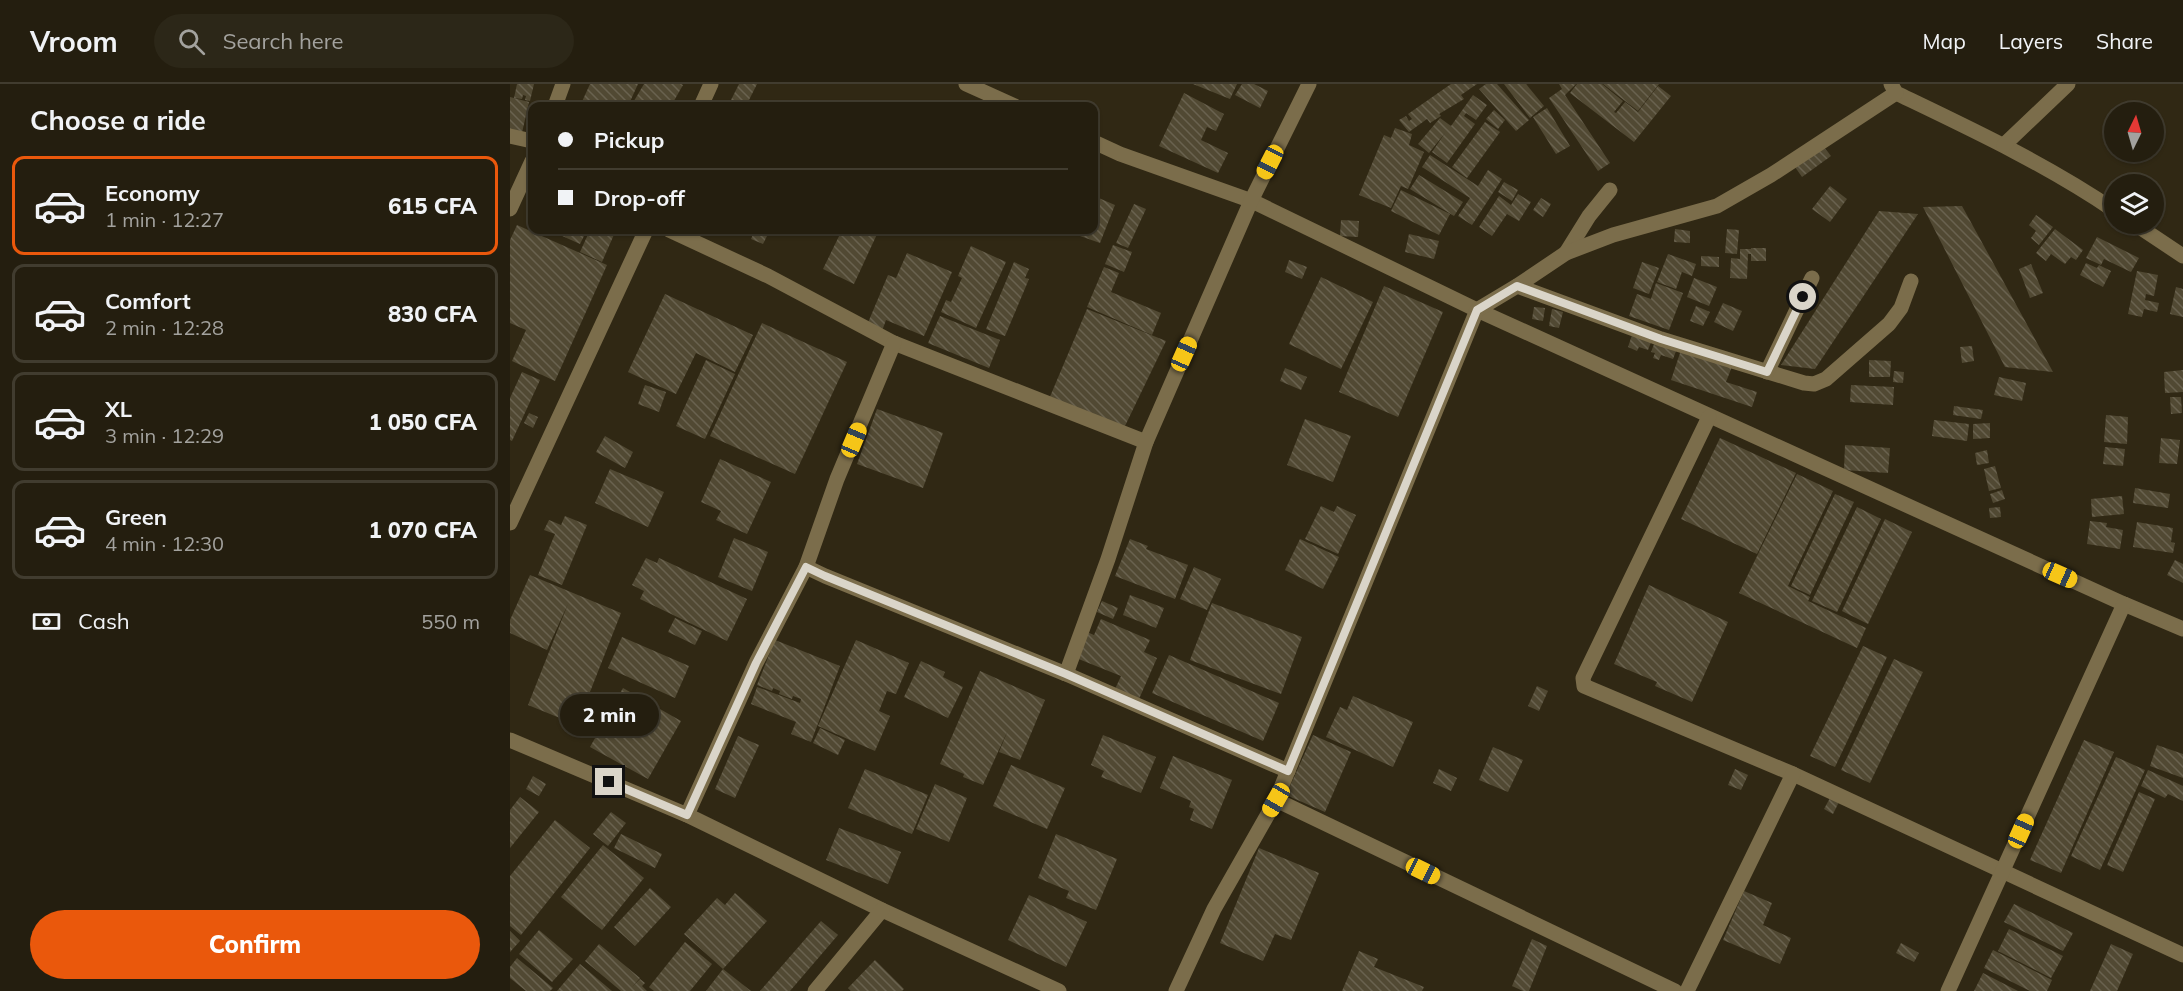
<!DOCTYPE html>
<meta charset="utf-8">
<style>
body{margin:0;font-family:Mulish,sans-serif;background:#2c2718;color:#f1f3f6;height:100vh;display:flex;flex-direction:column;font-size:22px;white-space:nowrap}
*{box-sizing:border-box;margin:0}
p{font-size:20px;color:#a3a29e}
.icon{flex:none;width:33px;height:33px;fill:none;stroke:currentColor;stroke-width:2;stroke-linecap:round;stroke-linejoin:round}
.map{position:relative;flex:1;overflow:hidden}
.details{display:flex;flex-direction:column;background:#241e0f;width:510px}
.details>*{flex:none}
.banner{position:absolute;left:18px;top:18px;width:570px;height:132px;border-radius:12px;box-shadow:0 2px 4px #0004,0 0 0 2px #413c2f;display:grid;align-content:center;height:132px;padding:0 30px;background:#241e0f}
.needle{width:39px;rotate:5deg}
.buttons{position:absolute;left:1594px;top:18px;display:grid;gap:12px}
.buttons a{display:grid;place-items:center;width:60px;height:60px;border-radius:50%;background:#241e0f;box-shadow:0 2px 4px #0004,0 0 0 2px #413c2f;font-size:30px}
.end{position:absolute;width:27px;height:27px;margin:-14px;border:8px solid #dad5c9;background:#111;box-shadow:0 0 0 3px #111}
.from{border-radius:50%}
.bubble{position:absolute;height:42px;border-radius:21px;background:#241e0f;box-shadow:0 2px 4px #0004,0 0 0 2px #413c2f;font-size:20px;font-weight:800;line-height:42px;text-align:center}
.car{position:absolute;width:18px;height:36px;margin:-18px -9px;border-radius:8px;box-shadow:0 0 4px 2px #0007;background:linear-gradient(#f5c518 24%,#345 0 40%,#f5c518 0 76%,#345 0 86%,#f5c518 0)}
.banner b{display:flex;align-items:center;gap:21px;height:57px;font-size:22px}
.banner b+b{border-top:2px solid #413c2f}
.banner i{width:15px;height:15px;background:#f1f3f6}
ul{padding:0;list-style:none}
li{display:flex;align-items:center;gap:18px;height:99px;margin:0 12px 9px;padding:0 18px;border:3px solid #413c2f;border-radius:12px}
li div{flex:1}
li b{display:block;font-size:22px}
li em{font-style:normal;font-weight:800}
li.active{border-color:#ea580c}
li>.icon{width:54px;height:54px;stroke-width:1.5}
h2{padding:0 30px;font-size:27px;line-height:72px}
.pay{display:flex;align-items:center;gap:15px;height:66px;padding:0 30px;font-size:22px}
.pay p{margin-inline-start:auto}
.primary-button{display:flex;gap:12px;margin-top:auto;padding:12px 30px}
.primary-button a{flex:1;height:69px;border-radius:36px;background:#ea580c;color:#fff;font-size:24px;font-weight:800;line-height:69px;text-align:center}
header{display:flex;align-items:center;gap:36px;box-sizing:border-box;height:84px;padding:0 30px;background:#241e0f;border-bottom:2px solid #413c2f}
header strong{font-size:28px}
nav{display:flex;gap:33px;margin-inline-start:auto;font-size:21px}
.search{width:420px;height:54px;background:#2c2718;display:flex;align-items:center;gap:15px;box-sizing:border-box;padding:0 21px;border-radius:33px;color:#a3a29e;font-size:22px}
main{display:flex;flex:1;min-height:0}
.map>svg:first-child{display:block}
.building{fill:url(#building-back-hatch)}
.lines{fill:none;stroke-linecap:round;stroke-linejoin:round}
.minor{stroke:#7b6d4b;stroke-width:15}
.route{stroke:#dad5c9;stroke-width:8}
</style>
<header>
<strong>Vroom</strong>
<div class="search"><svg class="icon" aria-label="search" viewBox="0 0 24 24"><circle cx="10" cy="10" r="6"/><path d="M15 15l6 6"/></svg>Search here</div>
<nav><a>Map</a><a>Layers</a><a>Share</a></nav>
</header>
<main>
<section class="details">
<h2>Choose a ride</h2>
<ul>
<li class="active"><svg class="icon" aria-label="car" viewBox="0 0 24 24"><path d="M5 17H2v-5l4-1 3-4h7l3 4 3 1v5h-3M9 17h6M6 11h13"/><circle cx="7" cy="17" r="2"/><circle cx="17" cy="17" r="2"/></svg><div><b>Economy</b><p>1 min · 12:27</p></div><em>615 CFA</em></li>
<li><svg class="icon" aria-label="car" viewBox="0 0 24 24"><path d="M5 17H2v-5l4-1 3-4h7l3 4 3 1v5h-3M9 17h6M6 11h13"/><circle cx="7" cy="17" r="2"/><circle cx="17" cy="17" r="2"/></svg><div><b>Comfort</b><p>2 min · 12:28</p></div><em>830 CFA</em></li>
<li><svg class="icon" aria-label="car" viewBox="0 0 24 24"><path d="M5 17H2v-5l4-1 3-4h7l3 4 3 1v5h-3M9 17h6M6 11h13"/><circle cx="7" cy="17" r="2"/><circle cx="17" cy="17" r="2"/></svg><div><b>XL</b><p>3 min · 12:29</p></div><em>1 050 CFA</em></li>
<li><svg class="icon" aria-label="car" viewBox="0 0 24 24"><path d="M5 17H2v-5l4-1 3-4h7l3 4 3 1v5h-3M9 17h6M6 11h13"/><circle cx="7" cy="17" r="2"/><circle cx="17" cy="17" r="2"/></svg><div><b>Green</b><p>4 min · 12:30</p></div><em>1 070 CFA</em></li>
</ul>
<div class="pay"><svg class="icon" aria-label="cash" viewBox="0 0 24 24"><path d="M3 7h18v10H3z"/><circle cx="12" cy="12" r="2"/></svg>Cash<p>550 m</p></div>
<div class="primary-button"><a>Confirm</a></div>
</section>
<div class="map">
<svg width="1673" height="907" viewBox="0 0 1673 907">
<defs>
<pattern id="building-back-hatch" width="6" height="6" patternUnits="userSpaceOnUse" patternTransform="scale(1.5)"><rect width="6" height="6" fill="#514933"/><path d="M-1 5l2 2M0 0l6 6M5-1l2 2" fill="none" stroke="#69624f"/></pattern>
</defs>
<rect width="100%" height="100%" fill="#302814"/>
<g class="building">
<polygon points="7,0 24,0 20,17 15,16 16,12 13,11 12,15 4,14"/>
<polygon points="80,0 128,0 118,22 70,22"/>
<polygon points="134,0 171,0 173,1 161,22 121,22"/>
<polygon points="229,0 247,0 236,22 218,22"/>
<polygon points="683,0 727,0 720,15"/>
<polygon points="732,0 744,0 758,7 750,24 725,11"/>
<polygon points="941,0 967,0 951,11 954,15 929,30 931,32 920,39 917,35 899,48 889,36 896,32 899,37 902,35 898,30"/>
<polygon points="976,0 987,0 1019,36 1006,47 969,5"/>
<polygon points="994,0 1016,0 1034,22 1020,34"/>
<polygon points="1049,0 1066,0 1055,11 1100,79 1088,87 1039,14 1052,5"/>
<polygon points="1067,0 1092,0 1113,17 1104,28 1106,29 1115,18 1128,28 1148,2 1161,12 1124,58 1060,9"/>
<polygon points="1093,0 1149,0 1128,27"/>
<polygon points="674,9 714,30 706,47 697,43 691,56 718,69 708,89 649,62"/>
<polygon points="963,11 977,21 966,36 956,29 954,32 965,40 937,79 922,68 935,49 919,69 908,60 930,34 941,42"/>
<polygon points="0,13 19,18 11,53 0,51"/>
<polygon points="1037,24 1060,62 1046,70 1023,33"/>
<polygon points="984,26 995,36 988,45 976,35"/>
<polygon points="975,38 990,48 957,94 942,83"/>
<polygon points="885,44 902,50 899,61 914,68 898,105 891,102 881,124 849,111 874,51 881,54"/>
<polygon points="1313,62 1321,72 1292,93 1285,83"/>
<polygon points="920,71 968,102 978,86 992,95 962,141 948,132 960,114 912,83"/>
<polygon points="909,91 953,118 944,132 900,105"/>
<polygon points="994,98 1008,106 1002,117 988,108"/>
<polygon points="1320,102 1337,115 1320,138 1302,125"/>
<polygon points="891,106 940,130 929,151 881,127"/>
<polygon points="1008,110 1021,118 1009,137 997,130 982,152 969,143 989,112 1001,121"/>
<polygon points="584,112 605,121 590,159 553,146 584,146"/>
<polygon points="1031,114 1041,120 1033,133 1023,126"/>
<polygon points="624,120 636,125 618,164 606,159"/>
<polygon points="1452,122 1543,288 1495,283 1413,123"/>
<polygon points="1369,127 1408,130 1305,285 1271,281"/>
<polygon points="1526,131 1543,143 1529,161 1521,154 1526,147 1519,141"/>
<polygon points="831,136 849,137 848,153 830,152"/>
<polygon points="7,141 97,181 45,297 2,277 16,246 0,239 0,156"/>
<polygon points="1165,145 1180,147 1180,159 1164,158"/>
<polygon points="1217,145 1229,146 1227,170 1215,169"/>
<polygon points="1545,145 1573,166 1566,176 1561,173 1555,180 1541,170 1536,177 1526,169"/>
<polygon points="39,146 77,146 70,160"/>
<polygon points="80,146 106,146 92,178 70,168"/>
<polygon points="245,146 260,146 253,160 241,155"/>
<polygon points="332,146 363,146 368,148 344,200 313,185"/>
<polygon points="899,150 929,157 924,175 895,168"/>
<polygon points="1587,153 1629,174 1621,188 1594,175 1591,181 1576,174"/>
<polygon points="603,161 622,168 614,188 595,180"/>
<polygon points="461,162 496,178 466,244 431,228 436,216 441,218 452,194 448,192"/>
<polygon points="1241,164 1256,164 1256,177 1241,177 1241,170 1238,170 1237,195 1220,194 1221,174 1230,175 1230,165 1241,165"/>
<polygon points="397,169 442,188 414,252 376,236 372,247 357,241 378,191 386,194"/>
<polygon points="1158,170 1186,180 1182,192 1172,188 1166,205 1147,198"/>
<polygon points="1191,172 1209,173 1209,183 1191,182"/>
<polygon points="779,176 797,183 792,195 775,188"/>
<polygon points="504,178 519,185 515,194 519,195 495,252 476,245"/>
<polygon points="1132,178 1149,184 1139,210 1123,204"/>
<polygon points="1576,179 1587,184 1589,181 1601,187 1593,203 1570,191"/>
<polygon points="1521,180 1533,209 1520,214 1509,185"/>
<polygon points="594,183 609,189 601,208 651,229 642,251 577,223"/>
<polygon points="1627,187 1648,191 1644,212 1636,210 1635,216 1649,219 1647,228 1634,225 1632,233 1618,230"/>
<polygon points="811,193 863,218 831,285 779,260"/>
<polygon points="1184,194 1207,203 1199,222 1177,213"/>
<polygon points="1146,199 1173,209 1159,246 1119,232 1127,210 1141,215"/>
<polygon points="874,202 933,228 888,333 829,308"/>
<polygon points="1666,203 1673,205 1673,233 1660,230"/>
<polygon points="155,210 243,251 225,288 186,269 166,310 118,288"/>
<polygon points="1213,219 1232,227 1223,247 1204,238"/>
<polygon points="1186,222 1200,228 1193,242 1180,237"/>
<polygon points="1024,223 1035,224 1033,237 1022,235"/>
<polygon points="577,225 656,257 614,344 539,315"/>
<polygon points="1042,225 1053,228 1049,244 1039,242"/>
<polygon points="430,232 490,256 479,284 418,259"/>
<polygon points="252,239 337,278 285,390 200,352"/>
<polygon points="1122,251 1143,253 1138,266 1129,263 1127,267 1118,263"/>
<polygon points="1146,255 1168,262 1163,275 1151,271 1149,276 1143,274 1145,269 1141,268"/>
<polygon points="1462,262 1464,277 1452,279 1450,263"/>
<polygon points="1172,263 1223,280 1216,298 1247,308 1242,323 1161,296"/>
<polygon points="196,276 225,290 195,355 166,342"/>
<polygon points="1359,276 1381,277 1380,293 1359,293"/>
<polygon points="775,284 797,293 791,306 770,297"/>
<polygon points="1673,286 1673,308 1655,309 1654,288"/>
<polygon points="1384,287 1394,288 1393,299 1383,298"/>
<polygon points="12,288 30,296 2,357 0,356 0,314"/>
<polygon points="1489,293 1516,299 1512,317 1484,311"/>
<polygon points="135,301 156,308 149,328 128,320"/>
<polygon points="1341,301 1384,303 1383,321 1340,318"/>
<polygon points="1660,313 1671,313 1672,329 1661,330"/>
<polygon points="1444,322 1473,326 1471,335 1443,331"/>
<polygon points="367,325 433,349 413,404 347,380"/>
<polygon points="19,329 28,333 23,344 14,339"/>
<polygon points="1596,331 1618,333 1617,360 1594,358"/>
<polygon points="795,335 841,352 823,398 777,381"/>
<polygon points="1424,336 1459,340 1457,357 1422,352"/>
<polygon points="1480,339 1480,354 1463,355 1463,340"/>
<polygon points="95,352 123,368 115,384 86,368"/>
<polygon points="1210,354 1286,389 1247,470 1171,435"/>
<polygon points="1651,354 1670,356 1667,380 1649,379"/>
<polygon points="1335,361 1380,364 1378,389 1334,386"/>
<polygon points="1595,363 1615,365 1613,382 1593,380"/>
<polygon points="1477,366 1479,379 1467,381 1465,369"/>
<polygon points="210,375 261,398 237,450 206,436 211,427 191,418"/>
<polygon points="1485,382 1491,404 1479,407 1474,385"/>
<polygon points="100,385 154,408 138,443 85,419"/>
<polygon points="1287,390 1323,407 1278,502 1300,513 1298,517 1356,544 1347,564 1229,509"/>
<polygon points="1625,404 1660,410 1658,424 1623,419"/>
<polygon points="1492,406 1495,415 1483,419 1480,410"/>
<polygon points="1325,410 1344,418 1300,511 1281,502"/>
<polygon points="1612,412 1614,430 1582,433 1581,415"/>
<polygon points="811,422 824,428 827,422 846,431 828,470 795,455"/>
<polygon points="1347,423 1371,435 1327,528 1302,517"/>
<polygon points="1490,423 1491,433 1480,434 1479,424"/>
<polygon points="55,432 77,441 52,501 28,491 45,450 34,446 39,436 51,441"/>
<polygon points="1375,435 1402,448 1358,540 1332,527"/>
<polygon points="1580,437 1597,439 1596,443 1613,446 1610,465 1577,460"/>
<polygon points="1627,438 1663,444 1661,458 1665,459 1663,469 1623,463"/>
<polygon points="224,454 258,468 242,507 208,493"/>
<polygon points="620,455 638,462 636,465 678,481 665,515 605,492"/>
<polygon points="790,455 829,473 813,505 775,486"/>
<polygon points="136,474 147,479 149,474 237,515 217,557 130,515 134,507 122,501"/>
<polygon points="1665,476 1673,480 1673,499 1657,491"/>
<polygon points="684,483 711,495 697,526 670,515"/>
<polygon points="20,491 111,529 67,641 18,621 58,520 37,566 0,549 0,536"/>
<polygon points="1139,501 1218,538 1182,618 1145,602 1147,598 1104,580"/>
<polygon points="620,511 654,524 646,544 613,531"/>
<polygon points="592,517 608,524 603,535 587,528"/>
<polygon points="702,519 792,553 771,610 680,576"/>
<polygon points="165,534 192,547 185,561 158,548"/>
<polygon points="591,535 640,556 634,568 647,574 629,615 605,605 611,592 566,574 577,548 584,551"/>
<polygon points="112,553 179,582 165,614 98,584"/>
<polygon points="265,556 330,582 301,658 281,650 286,638 241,620 247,603 290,619 291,615 283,612 282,615 269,610 270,607 263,604 262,607 247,601"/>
<polygon points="346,556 399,579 386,610 377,607 369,627 380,632 365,667 308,642"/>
<polygon points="1353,562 1377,573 1325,683 1300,672"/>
<polygon points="659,571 769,619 753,657 642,609"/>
<polygon points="1384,575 1413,588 1360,699 1331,686"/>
<polygon points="411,577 435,588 433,593 453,603 438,634 394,613"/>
<polygon points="470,587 535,616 510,676 489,668 498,646 473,701 453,693 454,690 430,680"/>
<polygon points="1027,602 1038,607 1029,627 1018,622"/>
<polygon points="113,604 171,637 138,695 80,663"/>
<polygon points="843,612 903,638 883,683 816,653 830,623 837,626"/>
<polygon points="310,644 335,656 328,671 303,659"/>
<polygon points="593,651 646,673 631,709 591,693 594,687 581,681"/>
<polygon points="803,651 841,668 815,728 776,711"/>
<polygon points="228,652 249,661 225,714 205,705"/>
<polygon points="1574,656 1604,668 1551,789 1520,776"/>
<polygon points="1647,661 1673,670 1673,694 1640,682"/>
<polygon points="983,663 1013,676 998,708 969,696"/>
<polygon points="663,672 722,696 702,745 680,736 684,725 679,723 681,717 650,704"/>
<polygon points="1606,673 1635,686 1590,786 1561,772"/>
<polygon points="501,681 555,704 537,745 483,722"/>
<polygon points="355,685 418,711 402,750 338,724"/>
<polygon points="929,685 947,694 941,707 923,699"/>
<polygon points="1225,685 1238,691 1231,706 1218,701"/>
<polygon points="1638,686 1673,702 1673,717 1658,710 1655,714 1631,702"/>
<polygon points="23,692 36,700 29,712 16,705"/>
<polygon points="425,700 457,714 439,758 406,745"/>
<polygon points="1629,708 1645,715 1613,788 1597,781"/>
<polygon points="1321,712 1330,716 1323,730 1314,725"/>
<polygon points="10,713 29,728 0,764 0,726"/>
<polygon points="101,728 116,739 98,762 83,750"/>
<polygon points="45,736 80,764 11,851 0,842 0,792"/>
<polygon points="329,744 391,768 378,800 316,776"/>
<polygon points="111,750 152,770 145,784 104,764"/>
<polygon points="546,750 607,775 586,826 556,814 559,807 528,794"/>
<polygon points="93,761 134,794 92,846 51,813"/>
<polygon points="749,764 809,789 781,856 765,850 753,877 710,859"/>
<polygon points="140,804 161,823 125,862 104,843"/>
<polygon points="1234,807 1262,819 1253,841 1281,854 1270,880 1213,856"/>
<polygon points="225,809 257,837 213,885 174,850 207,814 215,821"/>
<polygon points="519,811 577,838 556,883 498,856"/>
<polygon points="1504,820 1563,849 1553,867 1494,838"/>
<polygon points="311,837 328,851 280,907 250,907"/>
<polygon points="1499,845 1553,872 1541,894 1488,867"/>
<polygon points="29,846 63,875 42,898 9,870"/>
<polygon points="0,847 10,857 0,868"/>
<polygon points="1022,855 1037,862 1019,907 1013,907 1002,902"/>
<polygon points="175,858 202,880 180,907 144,907 139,903"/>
<polygon points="1391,859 1409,869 1404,878 1386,869"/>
<polygon points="89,860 130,894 122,903 130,895 135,899 132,902 137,907 111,907 75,877"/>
<polygon points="1601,860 1623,870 1607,907 1580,907"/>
<polygon points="1483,866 1542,896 1537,907 1520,907 1474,884"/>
<polygon points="849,867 868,875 864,883 914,903 912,907 832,907"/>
<polygon points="7,874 43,904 40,907 16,907 0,894 0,883"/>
<polygon points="365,876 394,905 392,907 341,907 338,904"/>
<polygon points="70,880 102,907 47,907"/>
<polygon points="213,885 241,907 196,907"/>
<polygon points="1473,889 1508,907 1464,907"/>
</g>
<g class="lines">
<g class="minor">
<polyline points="456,0 505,22"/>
<path d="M1381,0l5,9c75,36 150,71 219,118"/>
<polyline points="45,22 53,0"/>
<polyline points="191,22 201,0"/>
<polyline points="0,52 22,57"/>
<polyline points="584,58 610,70 742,117 967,226 1614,520 1673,545"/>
<polyline points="1494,61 1558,0"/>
<polyline points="0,125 22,77"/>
<polyline points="1625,140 1673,172"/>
<polyline points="159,146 258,192 384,259 636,358"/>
<polyline points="1056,169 1079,132 1100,106"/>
<polyline points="1007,202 1151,255 1294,299 1304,300 1316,295 1379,240 1391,224 1401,197"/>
<polyline points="1257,288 1302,194"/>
<polyline points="1199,333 1073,594 1074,602 1283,690 1673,871"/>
<polyline points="0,439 136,146"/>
<polyline points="296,483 315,492 556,590 778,687"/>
<polyline points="556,590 598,475 636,358 741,117 799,0"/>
<polyline points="0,656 177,731 372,826 549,907"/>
<polyline points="766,716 1165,907"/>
<polyline points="177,731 246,579 296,483 327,395 384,259"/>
<polyline points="305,907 372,826"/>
<polyline points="666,907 704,825 766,716 967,226 1007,202 1056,169 1103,151 1207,122 1261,91 1386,9"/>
<polyline points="1177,907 1283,690"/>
<polyline points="1438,907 1614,520"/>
</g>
</g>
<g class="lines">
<polyline class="route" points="99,698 177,731 246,579 296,483 315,492 556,590 778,687 967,226 1007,202 1151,255 1257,288 1293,213"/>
</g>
</svg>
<div class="buttons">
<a><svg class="needle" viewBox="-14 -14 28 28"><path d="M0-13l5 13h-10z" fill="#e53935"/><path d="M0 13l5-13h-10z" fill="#a3a29e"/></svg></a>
<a><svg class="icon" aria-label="layers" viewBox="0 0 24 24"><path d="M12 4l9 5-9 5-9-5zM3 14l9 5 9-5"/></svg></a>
</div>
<i class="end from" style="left:1293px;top:213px"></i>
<i class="end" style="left:99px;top:698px"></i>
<div class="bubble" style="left:50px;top:610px;width:99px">2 min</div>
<i class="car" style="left:760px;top:78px;rotate:207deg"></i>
<i class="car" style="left:674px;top:270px;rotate:24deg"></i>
<i class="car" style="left:344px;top:356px;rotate:23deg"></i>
<i class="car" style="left:1550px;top:491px;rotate:114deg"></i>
<i class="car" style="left:766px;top:716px;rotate:210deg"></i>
<i class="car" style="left:1511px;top:747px;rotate:24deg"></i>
<i class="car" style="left:913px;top:787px;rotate:116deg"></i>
<div class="banner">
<b><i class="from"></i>Pickup</b>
<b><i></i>Drop-off</b>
</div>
</div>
</main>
